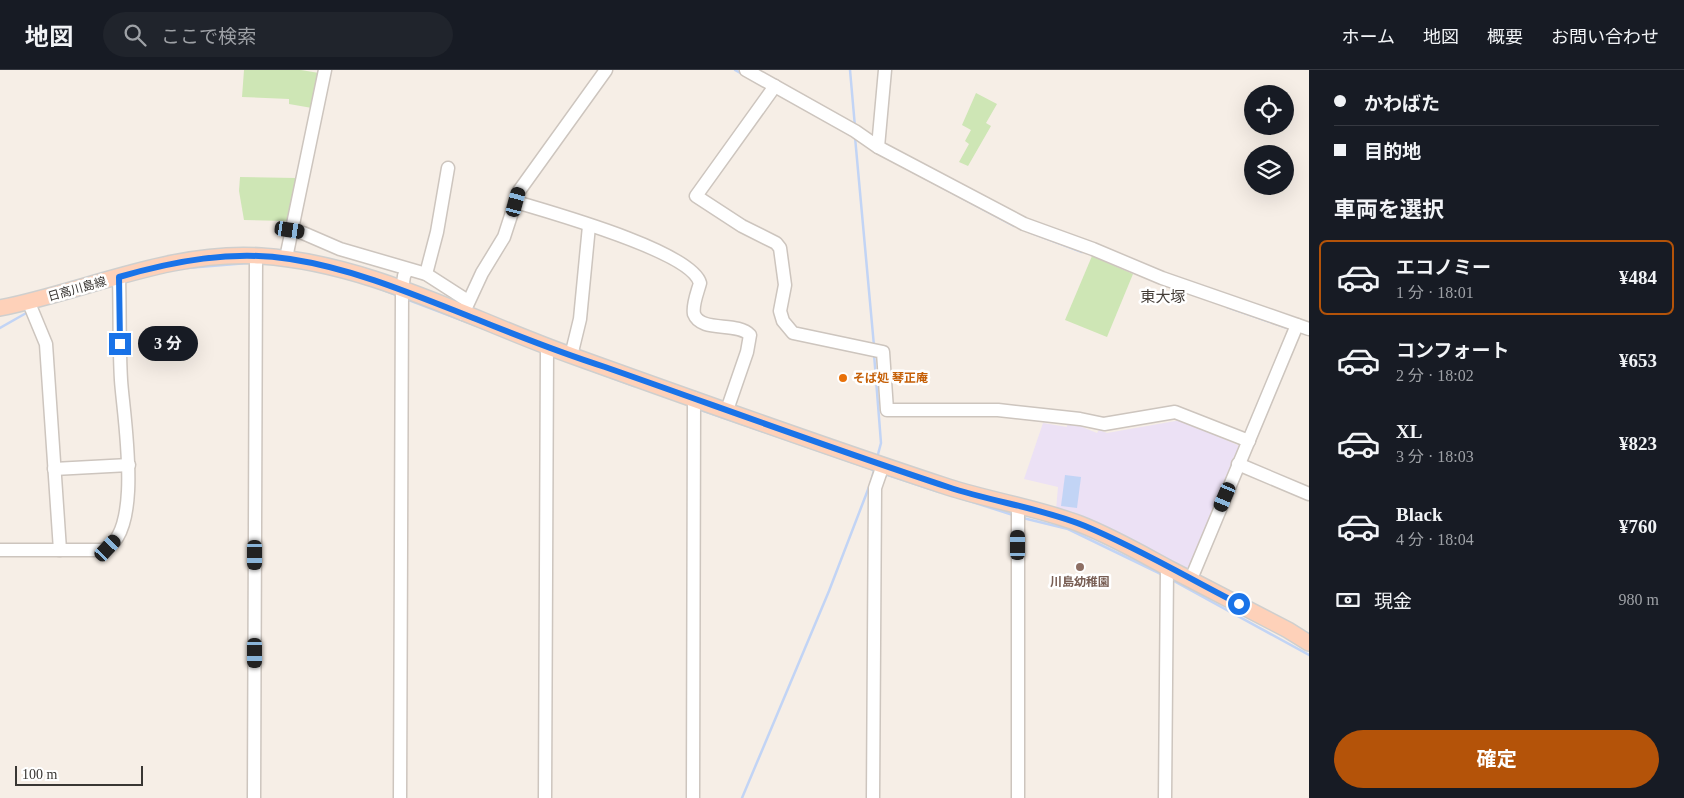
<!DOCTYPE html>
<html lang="ja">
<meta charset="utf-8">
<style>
body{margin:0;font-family:"Times New Roman","Noto Sans JP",serif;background:#20242c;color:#f1f3f6;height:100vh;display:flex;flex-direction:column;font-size:19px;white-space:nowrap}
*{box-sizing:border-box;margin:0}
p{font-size:16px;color:#9ea1a6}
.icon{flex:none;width:28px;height:28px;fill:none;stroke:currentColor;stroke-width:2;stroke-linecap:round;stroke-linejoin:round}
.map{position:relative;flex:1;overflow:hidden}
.drawer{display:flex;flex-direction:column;background:#171b24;width:375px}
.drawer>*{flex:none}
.hud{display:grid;align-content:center;height:110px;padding:0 25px;background:#171b24}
.tools{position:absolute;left:1244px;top:15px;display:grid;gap:10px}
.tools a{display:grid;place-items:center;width:50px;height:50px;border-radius:50%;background:#171b24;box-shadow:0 5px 20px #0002;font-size:25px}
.scale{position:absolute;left:15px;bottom:12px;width:128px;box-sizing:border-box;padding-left:5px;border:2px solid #393633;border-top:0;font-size:14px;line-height:18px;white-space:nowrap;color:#393633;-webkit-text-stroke:4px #fff;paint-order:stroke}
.end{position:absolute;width:22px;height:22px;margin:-11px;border:6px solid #1a73e8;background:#fff;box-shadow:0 0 0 2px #fff}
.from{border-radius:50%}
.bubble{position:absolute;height:35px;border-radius:18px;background:#171b24;box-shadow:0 5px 20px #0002;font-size:16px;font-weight:700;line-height:35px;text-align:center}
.car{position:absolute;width:15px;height:30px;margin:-15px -8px;border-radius:6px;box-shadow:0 0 4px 1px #0007;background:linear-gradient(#222 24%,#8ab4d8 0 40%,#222 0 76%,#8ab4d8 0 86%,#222 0)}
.hud b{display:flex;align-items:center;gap:18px;height:48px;font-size:19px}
.hud b+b{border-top:1px solid #363941}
.hud i{width:12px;height:12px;background:#f1f3f6}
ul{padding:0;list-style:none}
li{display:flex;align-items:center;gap:15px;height:75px;margin:0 10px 8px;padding:0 15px;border:2px solid transparent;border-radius:8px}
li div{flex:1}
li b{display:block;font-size:19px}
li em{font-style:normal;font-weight:700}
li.on{border-color:#b45309}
li>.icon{width:45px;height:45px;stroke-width:1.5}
h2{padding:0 25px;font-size:22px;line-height:60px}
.pay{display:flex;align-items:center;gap:12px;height:55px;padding:0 25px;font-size:19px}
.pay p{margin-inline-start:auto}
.action{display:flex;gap:10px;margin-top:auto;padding:10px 25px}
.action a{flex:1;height:58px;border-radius:30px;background:#b45309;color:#fff;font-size:20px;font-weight:700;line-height:58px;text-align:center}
header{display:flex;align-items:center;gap:30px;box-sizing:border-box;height:70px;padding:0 25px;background:#171b24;border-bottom:1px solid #363941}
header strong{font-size:24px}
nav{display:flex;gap:28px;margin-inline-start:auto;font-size:18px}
.search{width:350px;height:45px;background:#20242c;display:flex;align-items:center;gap:12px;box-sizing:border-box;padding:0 18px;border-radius:28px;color:#9ea1a6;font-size:19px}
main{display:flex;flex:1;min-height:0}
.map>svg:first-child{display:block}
.education{fill:#ece1f5}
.green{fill:#cee6b5}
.water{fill:#c2d4f5}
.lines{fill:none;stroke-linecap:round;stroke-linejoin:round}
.stream{stroke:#c2d4f5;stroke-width:2.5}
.minor-casing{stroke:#cdc5be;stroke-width:15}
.major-casing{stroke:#cfcfce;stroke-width:18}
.minor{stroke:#fff;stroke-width:12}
.major{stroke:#fed1b9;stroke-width:15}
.route{stroke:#1a73e8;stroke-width:6}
.food-dot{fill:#e8710a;stroke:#fff;stroke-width:2}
.education-dot{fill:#8d6e63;stroke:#fff;stroke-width:2}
.labels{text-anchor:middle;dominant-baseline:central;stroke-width:5;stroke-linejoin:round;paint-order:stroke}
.street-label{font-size:12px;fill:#393633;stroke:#fff}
.food-label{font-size:12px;font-weight:bold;fill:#c56008;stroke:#fff;text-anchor:start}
.education-label{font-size:12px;font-weight:bold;fill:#785e54;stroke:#fff}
.quarter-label{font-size:15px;fill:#443d37;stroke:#fff}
</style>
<header>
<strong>地図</strong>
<div class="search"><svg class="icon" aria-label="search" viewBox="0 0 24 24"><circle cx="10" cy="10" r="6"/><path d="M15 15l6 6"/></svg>ここで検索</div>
<nav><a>ホーム</a><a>地図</a><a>概要</a><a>お問い合わせ</a></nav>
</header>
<main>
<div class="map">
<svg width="1309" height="728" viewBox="0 0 1309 728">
<rect width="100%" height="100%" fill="#f6eee6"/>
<polygon class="education" points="1181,350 1242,377 1188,502 1056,440 1058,417 1024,409 1043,353 1067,357 1067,355 1077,355 1097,363 1099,360 1107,363"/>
<g class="green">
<polygon points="244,0 301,0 319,3 312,38 289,34 289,29 242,27"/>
<polygon points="976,23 997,34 986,53 991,56 968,96 959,92 969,74 965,71 971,60 962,55"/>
<polygon points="240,107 296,108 287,151 244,150 239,121"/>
<polygon points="1092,186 1133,204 1107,267 1065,250"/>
</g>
<polygon class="water" points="1065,405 1081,407 1077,438 1061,436"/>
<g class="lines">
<g class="stream">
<polyline points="735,0 742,4"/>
<polyline points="850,0 855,57"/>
<polyline points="855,67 874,276"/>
<polyline points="911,101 1014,156"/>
<polyline points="1029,162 1082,182"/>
<polyline points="187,198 248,193"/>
<polyline points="378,218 399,226"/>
<polyline points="406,229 485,259"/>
<polyline points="1227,237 1290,259"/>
<polyline points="0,258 28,242"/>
<polyline points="874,284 881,373 877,388"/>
<polyline points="569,292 634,316"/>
<polyline points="698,339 877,401"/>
<polyline points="885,404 939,422"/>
<polyline points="871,412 874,400"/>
<polyline points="963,429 1013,445"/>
<polyline points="1023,448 1068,459 1163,505"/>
<polyline points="1172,510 1309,585"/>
<polyline points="742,728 829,521 869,417"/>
</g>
<defs>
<g id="minor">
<polyline points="746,0 855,61 878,77 1024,154 1093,179 1162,208 1309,259"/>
<polyline points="775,16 696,126 742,156 776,173 780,178 785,215 780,241 783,251 793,263 883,282 887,340 998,340 1080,349 1104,354 1175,342 1249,371"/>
<polyline points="878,77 885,0"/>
<path d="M516,132c33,10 175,49 184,81 -2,8 -8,22 -6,31 7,19 43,7 56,21l-3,17 -20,58"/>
<polyline points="290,160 303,163 340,179 426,204 468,231"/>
<polyline points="286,188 325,0"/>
<polyline points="426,204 437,162 448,98"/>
<polyline points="29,233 46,274 60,480"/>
<polyline points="463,244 482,203 504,167 519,121 606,0"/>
<polyline points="571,286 580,249 589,156"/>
<polyline points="1238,394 1309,424"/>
<polyline points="54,399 129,395"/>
<path d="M0,480h102c43,-13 21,-136 19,-170 -2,-34 -1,-69 -2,-103"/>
<polyline points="1191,509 1297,255"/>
<polyline points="254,728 256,186"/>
<polyline points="400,728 402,220 404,206 407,200"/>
<polyline points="545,728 547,277"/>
<polyline points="693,728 694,328"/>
<polyline points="873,728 875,418 883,395"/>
<polyline points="1018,728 1018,437"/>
<polyline points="1165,728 1167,497"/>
</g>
<path id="major" d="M0,238c86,-17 171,-58 261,-52 109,7 210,64 312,100 125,45 250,90 375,131 44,14 90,21 132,37 33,13 62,30 92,46 39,20 78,40 116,60l21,13"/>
</defs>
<use href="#minor" class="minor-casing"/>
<use href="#major" class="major-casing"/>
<use href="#minor" class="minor"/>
<use href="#major" class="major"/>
</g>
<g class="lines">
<path class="route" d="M120,274l-1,-67c55,-16 113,-27 171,-18 65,10 125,36 186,60 42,17 85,34 129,48 114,40 228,82 343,120 45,15 93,21 137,39 53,22 103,52 154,78"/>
</g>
<circle class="food-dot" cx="843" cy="308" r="5"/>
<circle class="education-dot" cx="1080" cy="497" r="5"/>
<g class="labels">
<g class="street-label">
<text transform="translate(77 219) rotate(-16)">日高川島線</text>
</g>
<g class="food-label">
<text x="853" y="308">そば処 琴正庵</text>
</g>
<g class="education-label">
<text x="1080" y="512">川島幼稚園</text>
</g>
<g class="quarter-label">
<text x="1163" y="227">東大塚</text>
</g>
</g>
</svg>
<div class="tools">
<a><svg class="icon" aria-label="locate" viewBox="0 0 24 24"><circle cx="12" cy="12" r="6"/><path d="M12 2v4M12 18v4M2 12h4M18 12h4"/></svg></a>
<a><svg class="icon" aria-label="layers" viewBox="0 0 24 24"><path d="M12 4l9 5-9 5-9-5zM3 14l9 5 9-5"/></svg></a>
</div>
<div class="scale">100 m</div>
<i class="end from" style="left:1239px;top:534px"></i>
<i class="end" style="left:120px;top:274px"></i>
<div class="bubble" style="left:138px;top:256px;width:60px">3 分</div>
<i class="car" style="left:516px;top:132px;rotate:15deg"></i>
<i class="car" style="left:290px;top:160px;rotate:99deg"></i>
<i class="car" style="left:1225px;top:427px;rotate:203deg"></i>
<i class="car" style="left:1018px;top:475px;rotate:0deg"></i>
<i class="car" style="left:108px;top:478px;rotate:43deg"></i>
<i class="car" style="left:255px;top:485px;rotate:180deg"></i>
<i class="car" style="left:255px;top:583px;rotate:180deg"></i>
</div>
<section class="drawer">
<div class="hud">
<b><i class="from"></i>かわばた</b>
<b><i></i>目的地</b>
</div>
<h2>車両を選択</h2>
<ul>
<li class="on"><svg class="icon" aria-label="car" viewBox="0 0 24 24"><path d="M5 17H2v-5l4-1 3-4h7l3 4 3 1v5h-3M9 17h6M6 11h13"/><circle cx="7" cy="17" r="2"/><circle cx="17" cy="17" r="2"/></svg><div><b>エコノミー</b><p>1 分 · 18:01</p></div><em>¥484</em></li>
<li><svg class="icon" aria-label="car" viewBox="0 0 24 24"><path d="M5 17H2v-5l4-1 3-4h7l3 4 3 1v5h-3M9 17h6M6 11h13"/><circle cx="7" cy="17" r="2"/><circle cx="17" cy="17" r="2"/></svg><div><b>コンフォート</b><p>2 分 · 18:02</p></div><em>¥653</em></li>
<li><svg class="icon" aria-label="car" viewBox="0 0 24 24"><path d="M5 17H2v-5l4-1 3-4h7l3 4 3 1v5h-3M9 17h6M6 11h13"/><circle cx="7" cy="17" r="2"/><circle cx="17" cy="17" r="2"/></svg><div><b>XL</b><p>3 分 · 18:03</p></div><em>¥823</em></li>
<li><svg class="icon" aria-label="car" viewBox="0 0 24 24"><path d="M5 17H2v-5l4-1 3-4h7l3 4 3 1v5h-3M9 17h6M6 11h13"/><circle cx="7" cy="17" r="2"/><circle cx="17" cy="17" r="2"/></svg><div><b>Black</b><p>4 分 · 18:04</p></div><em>¥760</em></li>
</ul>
<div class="pay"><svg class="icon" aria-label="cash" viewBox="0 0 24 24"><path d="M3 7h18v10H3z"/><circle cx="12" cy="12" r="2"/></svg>現金<p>980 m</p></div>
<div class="action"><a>確定</a></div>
</section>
</main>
